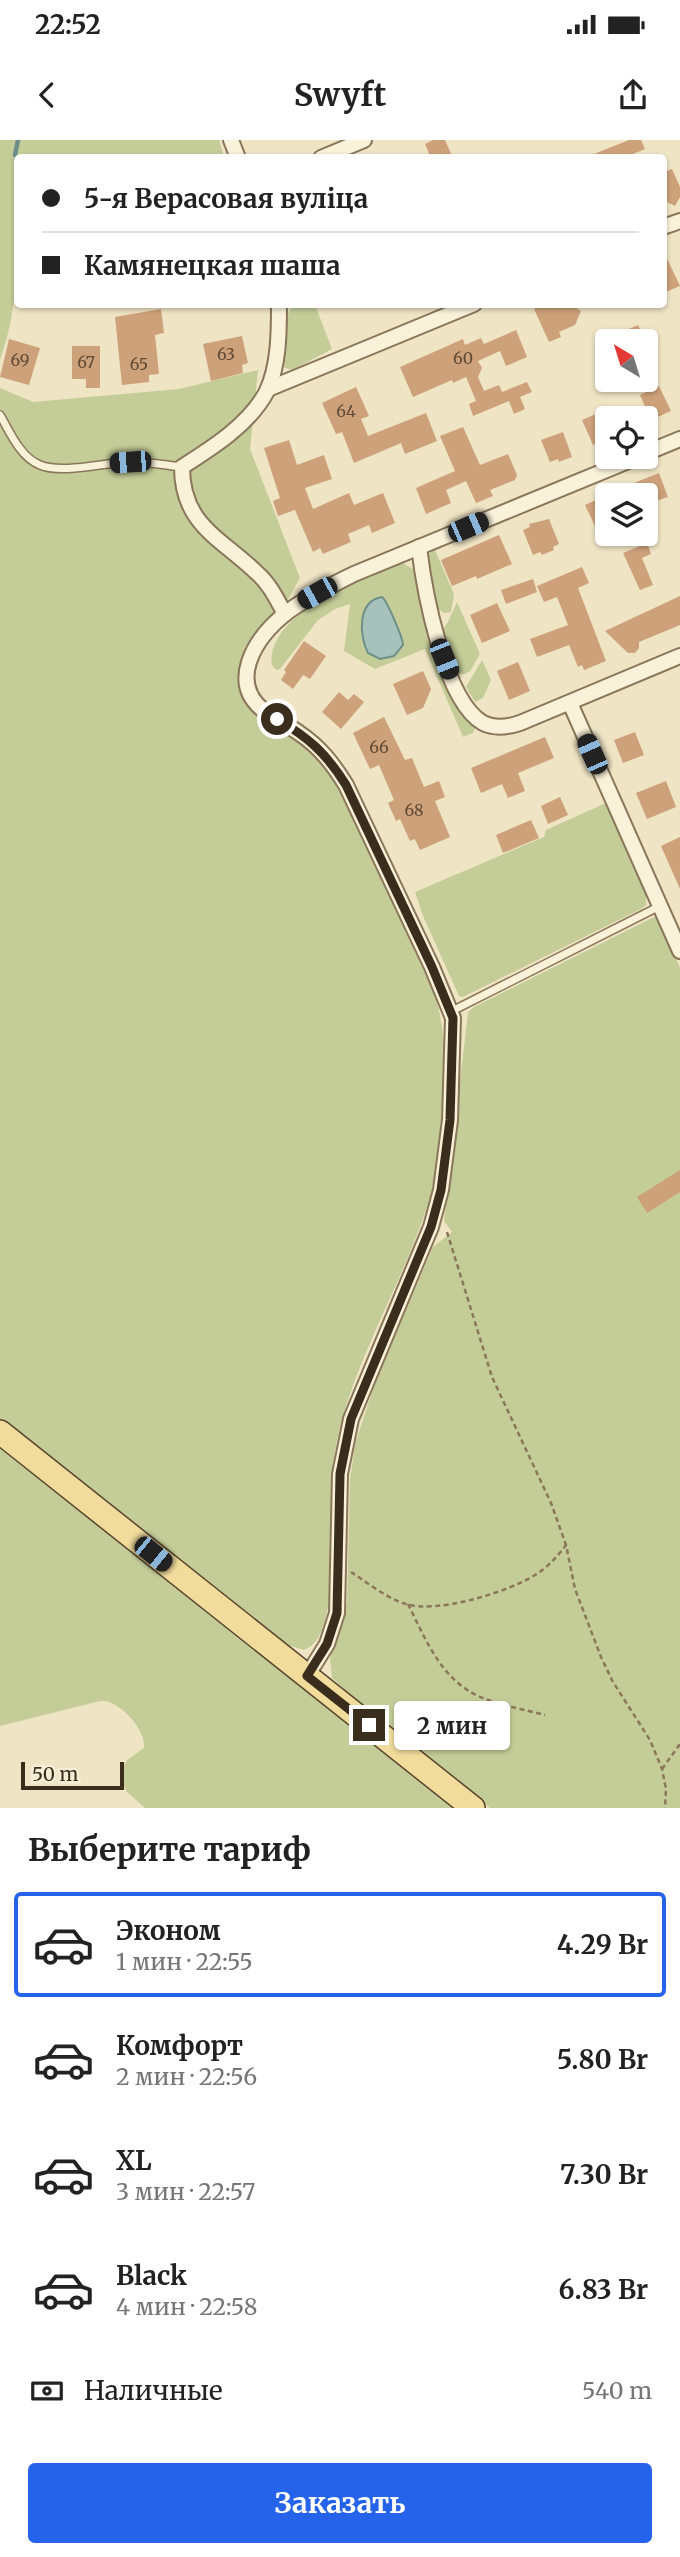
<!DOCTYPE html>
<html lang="ru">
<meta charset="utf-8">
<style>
body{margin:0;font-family:Merriweather,serif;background:#f2f2f2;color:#222;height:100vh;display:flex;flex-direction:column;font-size:26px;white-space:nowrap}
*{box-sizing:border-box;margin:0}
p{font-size:23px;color:#767676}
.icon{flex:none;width:38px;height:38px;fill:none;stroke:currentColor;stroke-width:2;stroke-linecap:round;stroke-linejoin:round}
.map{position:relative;height:1668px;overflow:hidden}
.sheet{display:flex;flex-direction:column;background:#fff;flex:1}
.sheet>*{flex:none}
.banner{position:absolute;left:14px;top:14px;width:653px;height:154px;border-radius:7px;box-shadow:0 2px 5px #0004;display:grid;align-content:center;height:154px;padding:0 28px;background:#fff}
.needle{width:46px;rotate:322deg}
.fabs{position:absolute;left:595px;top:189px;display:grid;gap:14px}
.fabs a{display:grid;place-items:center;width:63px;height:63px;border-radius:7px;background:#fff;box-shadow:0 2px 5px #0004;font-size:35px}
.scale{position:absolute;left:21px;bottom:18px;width:103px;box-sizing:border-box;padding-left:7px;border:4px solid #3a2d1e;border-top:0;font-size:19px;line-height:24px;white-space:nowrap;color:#3a2d1e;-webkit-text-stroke:5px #f6eed4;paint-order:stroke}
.end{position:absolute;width:32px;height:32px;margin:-16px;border:9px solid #3a2d1e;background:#fff;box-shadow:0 0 0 4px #fff}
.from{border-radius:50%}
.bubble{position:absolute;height:49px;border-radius:7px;background:#fff;box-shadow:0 2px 5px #0004;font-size:23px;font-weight:700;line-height:49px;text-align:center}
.car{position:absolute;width:21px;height:42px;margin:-21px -10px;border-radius:9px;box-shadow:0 0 5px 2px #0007;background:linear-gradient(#222 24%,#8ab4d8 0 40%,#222 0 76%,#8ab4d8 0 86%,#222 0)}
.banner b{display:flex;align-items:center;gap:24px;height:66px;font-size:26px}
.banner b+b{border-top:2px solid #e0e0e0}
.banner i{width:18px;height:18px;background:#222}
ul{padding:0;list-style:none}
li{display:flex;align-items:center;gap:21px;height:105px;margin:0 14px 10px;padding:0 14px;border:4px solid transparent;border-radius:7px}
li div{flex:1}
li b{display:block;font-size:26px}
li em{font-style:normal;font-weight:700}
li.active{border-color:#2563eb}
li>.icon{width:63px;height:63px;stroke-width:1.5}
h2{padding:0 28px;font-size:32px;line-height:84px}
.pay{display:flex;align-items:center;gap:18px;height:77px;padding:0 28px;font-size:26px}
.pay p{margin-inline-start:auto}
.cta{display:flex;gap:14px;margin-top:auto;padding:14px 28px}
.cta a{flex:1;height:80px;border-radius:7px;background:#2563eb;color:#fff;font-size:28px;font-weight:700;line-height:80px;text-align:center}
.status{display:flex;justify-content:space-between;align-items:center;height:49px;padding:0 35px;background:#fff;direction:ltr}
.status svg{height:19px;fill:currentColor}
header{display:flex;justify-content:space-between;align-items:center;height:91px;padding:0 28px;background:#fff;font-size:32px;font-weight:700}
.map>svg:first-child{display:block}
.green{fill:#c4cd98}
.water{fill:#a6c2bb;stroke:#6c9089;stroke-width:2}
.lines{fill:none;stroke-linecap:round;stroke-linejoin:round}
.stream{stroke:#6c9089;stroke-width:4.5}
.building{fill:#cda17a}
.lane-casing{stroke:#8a765a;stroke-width:10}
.street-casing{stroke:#8a765a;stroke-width:18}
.primary-casing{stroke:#58442e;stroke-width:26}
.path{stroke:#8a765a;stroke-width:2.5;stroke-dasharray:5 3.5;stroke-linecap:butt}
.lane{stroke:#f9f1d8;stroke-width:7}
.street{stroke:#f9f1d8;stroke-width:14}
.primary{stroke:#f2dc9c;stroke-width:23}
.route{stroke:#3a2d1e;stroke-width:9}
.labels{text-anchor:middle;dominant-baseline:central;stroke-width:5;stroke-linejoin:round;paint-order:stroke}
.number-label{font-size:16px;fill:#5f4a35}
</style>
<div class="status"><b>22:52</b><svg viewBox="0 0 49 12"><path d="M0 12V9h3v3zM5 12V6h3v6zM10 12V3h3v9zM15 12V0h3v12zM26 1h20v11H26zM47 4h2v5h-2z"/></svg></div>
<header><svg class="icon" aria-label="back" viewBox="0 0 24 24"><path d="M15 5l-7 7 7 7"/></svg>Swyft<svg class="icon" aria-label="share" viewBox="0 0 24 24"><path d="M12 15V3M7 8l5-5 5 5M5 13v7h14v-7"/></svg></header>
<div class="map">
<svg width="680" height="1668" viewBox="0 0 680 1668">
<rect width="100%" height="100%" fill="#efe4c4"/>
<g class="green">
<path d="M0,0h219l5,17 -206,1c0,67 5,138 -18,202z"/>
<path d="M294,165h21l17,44 -40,21 -9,-3c-5,-16 -1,-50 11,-62z"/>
<path d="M258,230l-8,79 50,129c-6,10 -10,20 -17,29 -13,15 -29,26 -38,45 -27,54 31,69 63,95 13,10 21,24 31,38l95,208c12,36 12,71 9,109 -3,33 -4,67 -14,99 -24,76 -67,145 -88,222 -6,22 -9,45 -10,68 -2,34 11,146 -27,159l-16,-5 -288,-225v-1032l33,14 146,-13z"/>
<polygon points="428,394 454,454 451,472 444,473 436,468 427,418 432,410"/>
<path d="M401,422l12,7 13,55 9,28 41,74 -3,7 -10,4 -38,-88 -50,20 -31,-18 6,-47 -15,5 -17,11 -38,49 -4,1 -4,-5c-7,-51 92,-88 129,-103z"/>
<polygon points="457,462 480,514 470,531 465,534 459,534 452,525 442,490 448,482"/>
<polygon points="482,520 491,540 483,558 475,562 466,547"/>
<polygon points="606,663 646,754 646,765 641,769 463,857 459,856 423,776 415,752 544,697 546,690"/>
<polygon points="654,777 661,782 680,828 680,1668 490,1668 386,1586 332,1538 330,1518 347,1463 350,1340 355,1304 374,1246 433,1107 452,1092 444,1081 468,872 474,867"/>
<path d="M0,1308l453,360h-308l-19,-17 -6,-16 6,-14 18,-13c2,-16 -18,-39 -33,-45 -7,-4 -15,-1 -23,1l-88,22z"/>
</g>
<path class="water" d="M382,457c5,4 21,41 21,48l-9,11 -14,3 -12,-6c-9,-17 -11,-52 14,-56z"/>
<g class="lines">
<polyline class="stream" points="15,15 18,0"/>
</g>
<g class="building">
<polygon points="433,0 445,0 453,18 431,18 425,4"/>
<polygon points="629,0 641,0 645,9 623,18 584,18"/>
<polygon points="672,29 680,47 680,57 675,66 663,60 663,33"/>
<polygon points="663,110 680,146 663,153"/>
<polygon points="544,164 570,164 581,171 575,185 559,192 561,197 549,202 534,169"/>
<polygon points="161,169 164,193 155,195 159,234 149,235 149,242 122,245 115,177"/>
<polygon points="638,185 645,201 601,201"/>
<polygon points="516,190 527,217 506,226 500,211 478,221 482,228 478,237 484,251 499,245 502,252 527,242 532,252 520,257 525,269 514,274 509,261 473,276 469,264 476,261 466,237 453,243 452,240 413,257 400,227 463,199 465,205 481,198 484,204"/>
<polygon points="242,196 248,223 242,225 243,233 211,241 203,204"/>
<polygon points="9,199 40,208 29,245 0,237"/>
<polygon points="72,206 100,206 100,248 86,248 86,239 72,239"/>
<polygon points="659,246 671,271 651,280 640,255"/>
<polygon points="356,247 369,276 361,279 368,296 426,273 437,301 405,314 401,303 354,323 342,292 336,294 322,263"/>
<polygon points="601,272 607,285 607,299 593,305 582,280"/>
<polygon points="463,287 480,325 508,314 517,335 515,340 490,350 493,356 476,363 466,341 446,350 451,363 426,374 416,348 455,331 440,296"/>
<polygon points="563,292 572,317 559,322 558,319 550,322 541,300"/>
<polygon points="289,300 297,325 324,315 332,339 305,348 313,369 349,353 354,365 383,353 395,383 372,393 369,385 348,394 351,402 323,414 320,408 313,412 295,370 278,376 273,361 280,358 264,308"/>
<polygon points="659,333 668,357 656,361 657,368 646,379 646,355 638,355 634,343"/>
<polygon points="607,355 607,390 599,390 595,386 585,365"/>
<polygon points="549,379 559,404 553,407 554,410 542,415 540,412 533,415 523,390 530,387 529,384"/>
<polygon points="499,395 512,424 477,439 476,436 452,446 441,420"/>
<polygon points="647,403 651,414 642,418 653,445 640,450 623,413"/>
<polygon points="582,427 589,443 578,448 606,521 584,530 582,525 578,527 569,505 537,517 530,499 568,485 557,457 544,462 537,446"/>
<polygon points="533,439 537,452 506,464 501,450"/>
<polygon points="680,456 680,485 639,502 639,508 635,513 628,513 605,491"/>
<polygon points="497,463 510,491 482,503 470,475"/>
<polygon points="304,501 326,516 310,539 303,535 293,549 281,540 286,532 284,530"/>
<polygon points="518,522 530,551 509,560 497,531"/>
<polygon points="423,531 431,549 423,568 407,575 393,544"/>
<polygon points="339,552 348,560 354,554 364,562 341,589 322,572"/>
<polygon points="384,577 405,620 412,618 424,647 439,641 445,657 435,661 450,697 420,710 415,699 410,701 400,679 396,681 388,663 394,660 379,625 370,629 353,593"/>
<polygon points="635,592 644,615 623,623 614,600"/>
<polygon points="545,597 554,618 518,633 525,651 508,658 502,644 481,653 471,628"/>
<polygon points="666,641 676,667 647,679 636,653"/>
<polygon points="560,657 568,675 548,684 541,666"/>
<polygon points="531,680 539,698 503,713 496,695"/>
<polygon points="680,697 680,749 661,706"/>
<polygon points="680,1030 680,1052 647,1073 637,1057"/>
</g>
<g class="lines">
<defs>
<g id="lane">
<path d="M0,275c10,17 20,42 40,50 22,9 63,-2 87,-3 18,-1 37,3 55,5"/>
<polyline points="452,871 660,766"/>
</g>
<g id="street">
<polyline points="231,0 238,18"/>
<polyline points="321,18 364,0"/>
<polyline points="663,87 680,81"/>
<path d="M279,164c0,28 0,61 -12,87 -17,33 -55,57 -85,76 0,58 39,71 75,106 13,11 20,27 28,41"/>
<polyline points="268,249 474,164"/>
<polyline points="646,313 680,299"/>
<path d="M419,407c5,42 25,154 64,176 12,6 25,4 37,0l160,-67"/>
<polyline points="570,563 680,811"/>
<path d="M307,1536l20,-32 10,-31 3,-139 11,-55 80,-192 10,-37 9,-70 3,-102 -21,-51 -86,-182c-13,-21 -26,-38 -47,-52 -11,-8 -25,-14 -36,-23 -16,-13 -20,-29 -14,-48 15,-45 65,-68 105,-88l284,-117"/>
</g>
<polyline id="primary" points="0,1292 473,1668"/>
</defs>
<use href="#lane" class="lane-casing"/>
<use href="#street" class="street-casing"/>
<use href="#primary" class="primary-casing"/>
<g class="path">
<polyline points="447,1092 492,1237 551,1363 566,1405 575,1449 601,1517 613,1542 650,1600 662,1629 666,1649 665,1668"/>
<path d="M351,1432c17,11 35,26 55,32 31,10 102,-12 129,-29 13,-8 22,-18 31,-30"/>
<path d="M408,1464c17,34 32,73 68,91 21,10 46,14 69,20"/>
<polyline points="662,1629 680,1604"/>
</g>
<use href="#lane" class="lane"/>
<use href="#street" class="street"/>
<use href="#primary" class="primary"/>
</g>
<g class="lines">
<path class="route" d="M277,579c32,19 49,34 69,66l86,182 21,51 -3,102 -9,70 -10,37 -80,192 -11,55 -3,139 -10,31 -20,32 62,49"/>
</g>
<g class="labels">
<g class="number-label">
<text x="226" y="214">63</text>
<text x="463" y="218">60</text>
<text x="20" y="220">69</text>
<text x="86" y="222">67</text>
<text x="139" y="224">65</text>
<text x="346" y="271">64</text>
<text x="379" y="607">66</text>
<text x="414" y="670">68</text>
</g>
</g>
</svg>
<div class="fabs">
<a><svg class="needle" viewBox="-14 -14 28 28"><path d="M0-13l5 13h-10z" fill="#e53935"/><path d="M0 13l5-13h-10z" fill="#767676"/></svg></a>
<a><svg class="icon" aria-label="locate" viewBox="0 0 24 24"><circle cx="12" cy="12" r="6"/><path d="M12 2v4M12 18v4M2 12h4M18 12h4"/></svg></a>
<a><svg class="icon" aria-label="layers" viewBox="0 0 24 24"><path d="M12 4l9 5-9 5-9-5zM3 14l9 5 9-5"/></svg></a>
</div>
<div class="scale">50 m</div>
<i class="end from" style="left:277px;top:579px"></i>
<i class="end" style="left:369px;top:1585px"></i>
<div class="bubble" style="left:394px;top:1561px;width:116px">2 мин</div>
<i class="car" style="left:130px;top:322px;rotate:266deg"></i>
<i class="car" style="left:468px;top:387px;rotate:67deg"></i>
<i class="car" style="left:317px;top:453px;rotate:241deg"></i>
<i class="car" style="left:444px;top:519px;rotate:158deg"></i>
<i class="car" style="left:592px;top:614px;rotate:336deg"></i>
<i class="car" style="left:153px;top:1414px;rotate:129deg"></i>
<div class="banner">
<b><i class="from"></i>5-я Верасовая вуліца</b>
<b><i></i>Камянецкая шаша</b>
</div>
</div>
<section class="sheet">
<h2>Выберите тариф</h2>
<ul>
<li class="active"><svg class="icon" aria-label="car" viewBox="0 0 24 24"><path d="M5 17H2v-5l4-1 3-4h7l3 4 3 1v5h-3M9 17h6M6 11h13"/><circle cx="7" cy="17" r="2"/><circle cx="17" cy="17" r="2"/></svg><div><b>Эконом</b><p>1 мин · 22:55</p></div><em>4.29 Br</em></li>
<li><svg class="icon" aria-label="car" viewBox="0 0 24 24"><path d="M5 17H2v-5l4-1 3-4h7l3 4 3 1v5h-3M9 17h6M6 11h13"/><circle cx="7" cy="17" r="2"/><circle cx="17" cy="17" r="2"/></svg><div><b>Комфорт</b><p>2 мин · 22:56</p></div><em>5.80 Br</em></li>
<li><svg class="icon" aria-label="car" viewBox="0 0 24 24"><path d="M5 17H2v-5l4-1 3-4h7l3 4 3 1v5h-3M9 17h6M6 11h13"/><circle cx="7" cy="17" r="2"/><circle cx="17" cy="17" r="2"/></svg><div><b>XL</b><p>3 мин · 22:57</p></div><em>7.30 Br</em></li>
<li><svg class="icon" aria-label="car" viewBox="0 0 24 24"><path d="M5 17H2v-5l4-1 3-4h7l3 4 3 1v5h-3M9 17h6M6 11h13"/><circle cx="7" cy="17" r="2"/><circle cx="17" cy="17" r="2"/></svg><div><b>Black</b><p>4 мин · 22:58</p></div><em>6.83 Br</em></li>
</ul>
<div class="pay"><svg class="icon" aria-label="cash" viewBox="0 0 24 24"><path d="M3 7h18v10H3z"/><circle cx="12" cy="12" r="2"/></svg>Наличные<p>540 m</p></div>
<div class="cta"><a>Заказать</a></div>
</section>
